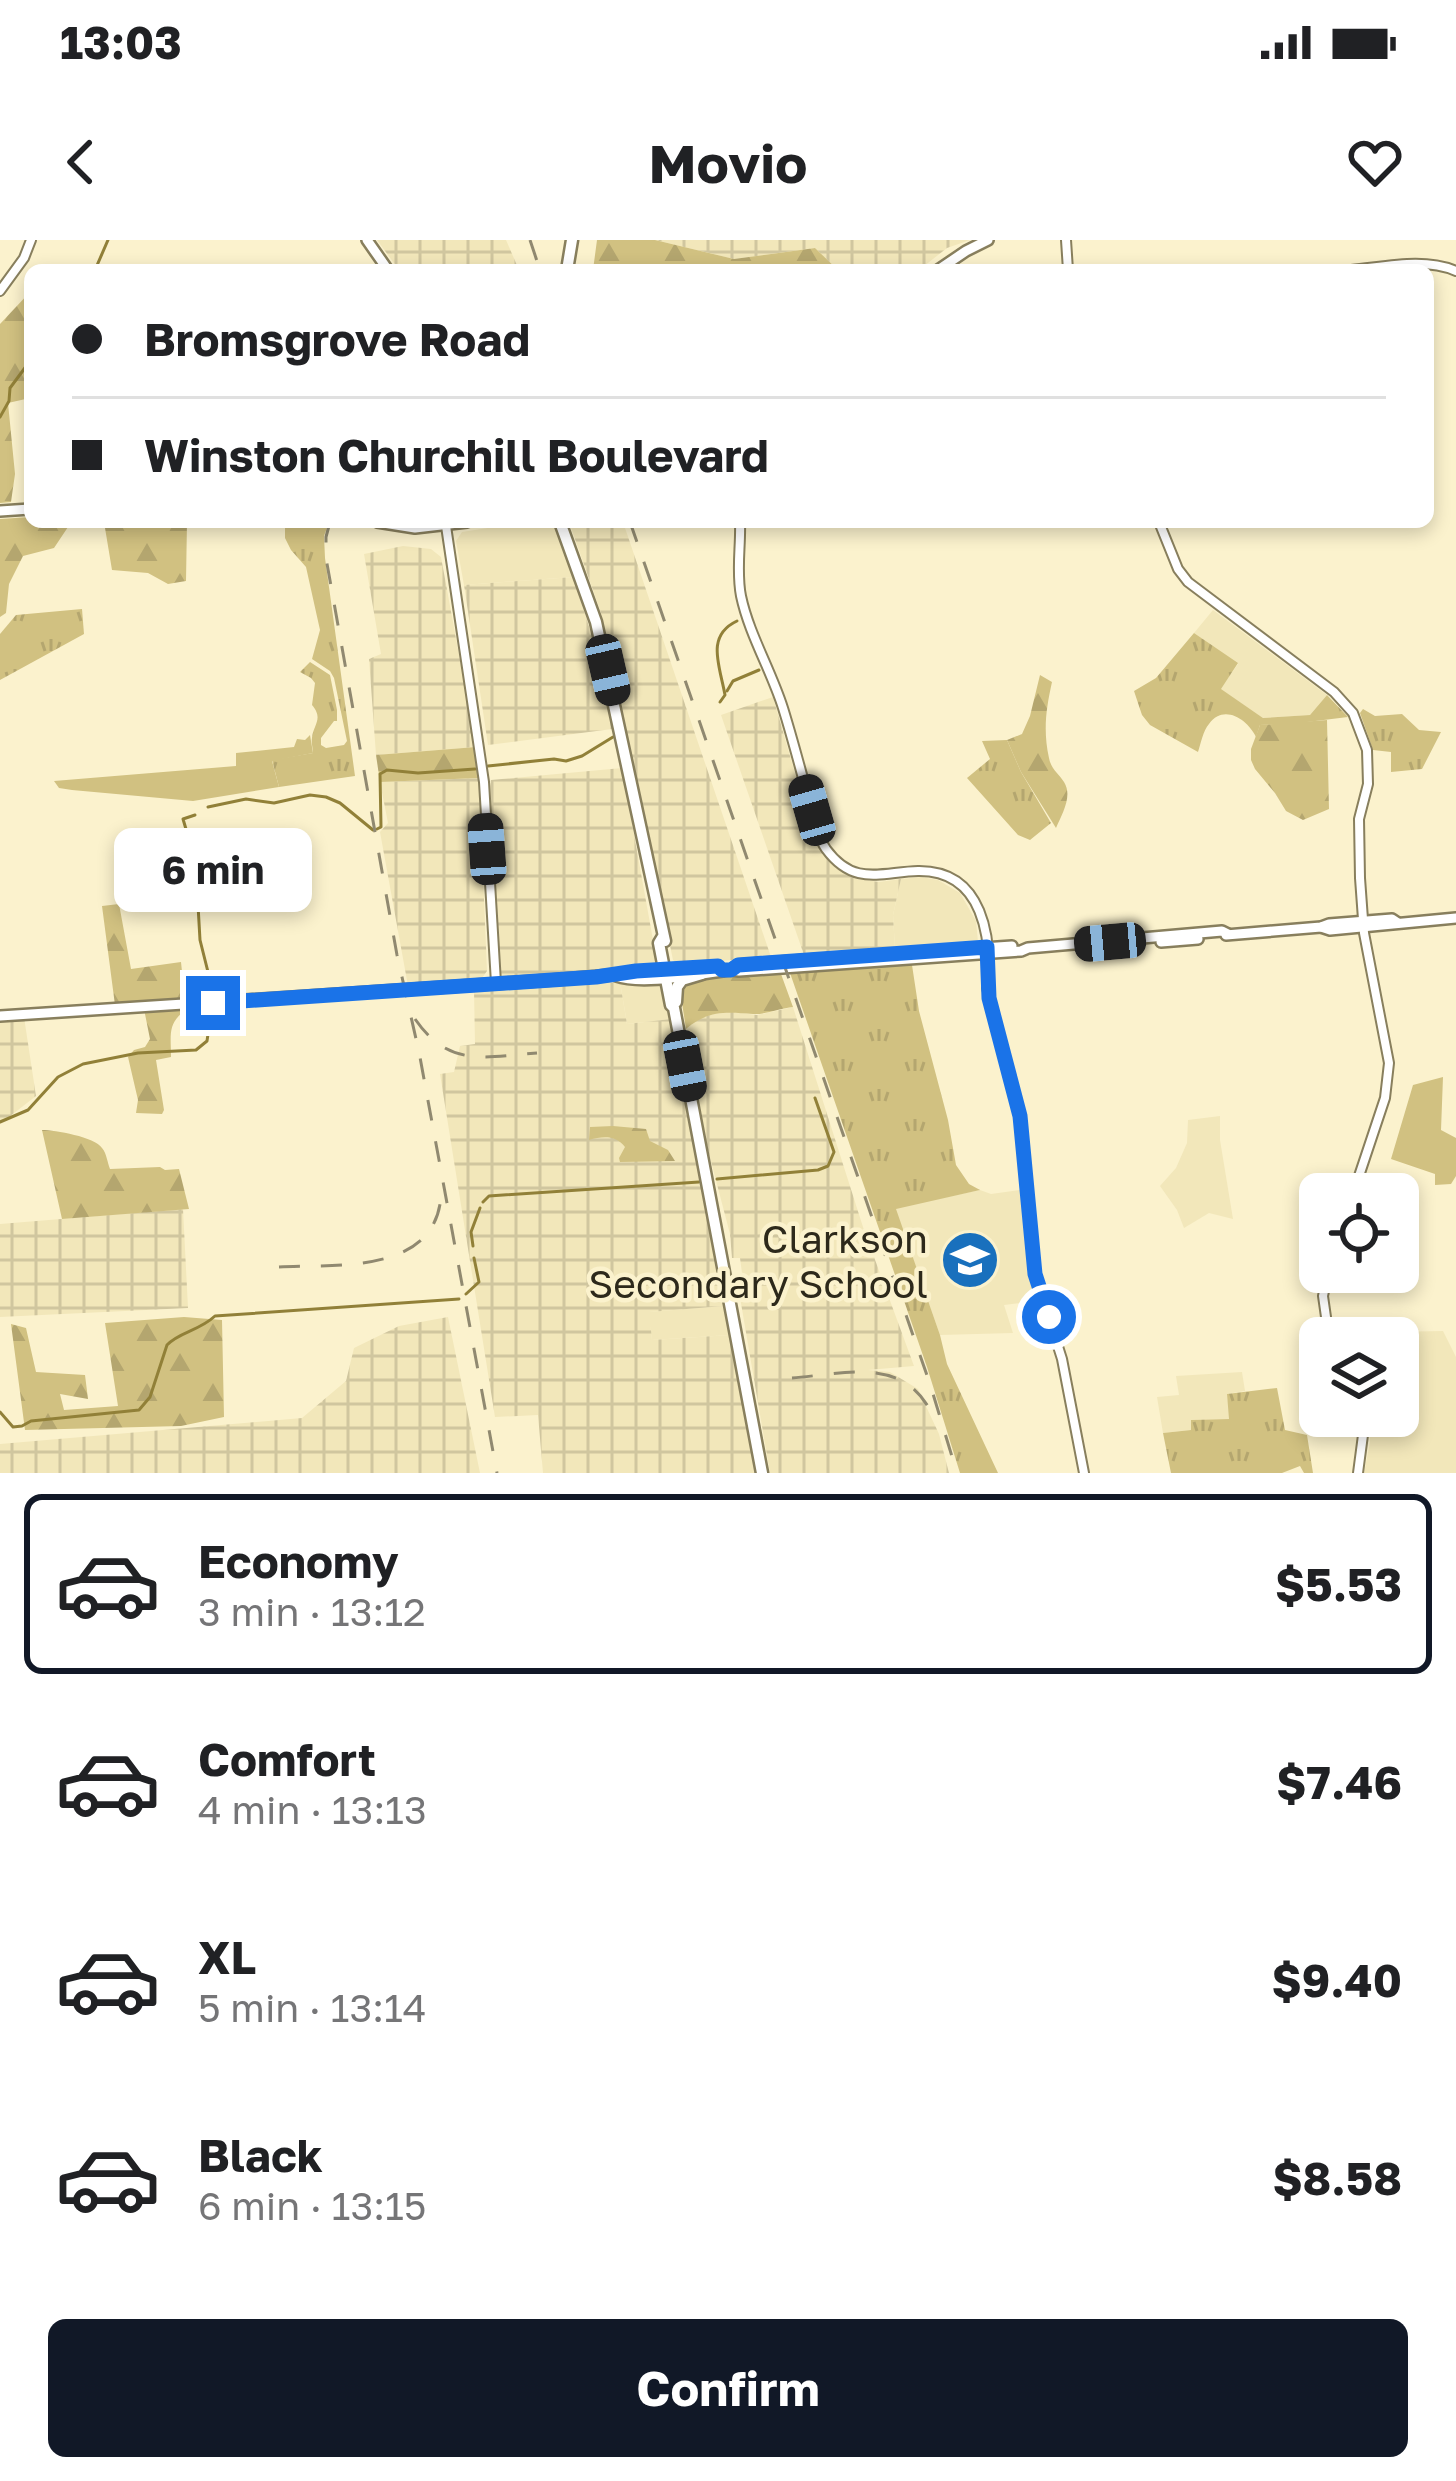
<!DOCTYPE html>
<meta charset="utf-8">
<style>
body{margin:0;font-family:"Golos Text",sans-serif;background:#f6f6f6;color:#202124;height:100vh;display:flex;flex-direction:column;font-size:45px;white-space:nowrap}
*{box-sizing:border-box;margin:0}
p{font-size:39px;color:#757577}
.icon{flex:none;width:66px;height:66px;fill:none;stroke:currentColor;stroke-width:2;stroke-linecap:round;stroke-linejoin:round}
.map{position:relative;height:1233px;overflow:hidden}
.panel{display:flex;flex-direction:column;background:#fff;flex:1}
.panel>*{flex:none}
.hud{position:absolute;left:24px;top:24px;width:1410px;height:264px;border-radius:18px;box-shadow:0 6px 18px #0003;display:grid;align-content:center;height:264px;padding:0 48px;background:#fff}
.buttons{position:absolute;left:1299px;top:933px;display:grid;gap:24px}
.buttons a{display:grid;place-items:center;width:120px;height:120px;border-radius:18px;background:#fff;box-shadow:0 6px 18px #0003;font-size:60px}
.end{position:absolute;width:54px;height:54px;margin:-27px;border:15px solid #1a73e8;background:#fff;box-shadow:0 0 0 6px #fff}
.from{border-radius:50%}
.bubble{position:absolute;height:84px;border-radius:18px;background:#fff;box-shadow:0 6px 18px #0003;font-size:39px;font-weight:700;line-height:84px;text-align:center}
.car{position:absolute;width:36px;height:72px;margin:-36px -18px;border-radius:15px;box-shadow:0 0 9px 3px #0007;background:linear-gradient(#222 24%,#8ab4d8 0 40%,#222 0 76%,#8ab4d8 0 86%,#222 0)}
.hud b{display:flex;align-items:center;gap:42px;height:114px;font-size:45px}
.hud b+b{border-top:3px solid #e0e0e0}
.hud i{width:30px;height:30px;background:#202124}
ul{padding:21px 0 0;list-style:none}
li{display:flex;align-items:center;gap:36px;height:180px;margin:0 24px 18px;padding:0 24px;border:6px solid transparent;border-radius:18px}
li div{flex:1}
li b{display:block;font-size:45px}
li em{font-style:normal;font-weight:700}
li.current{border-color:#111827}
li>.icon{width:108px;height:108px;stroke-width:1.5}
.cta{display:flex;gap:24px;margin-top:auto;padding:24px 48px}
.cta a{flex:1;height:138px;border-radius:18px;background:#111827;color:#fff;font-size:48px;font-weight:700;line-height:138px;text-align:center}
.status{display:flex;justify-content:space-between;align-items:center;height:84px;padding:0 60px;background:#fff;direction:ltr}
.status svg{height:33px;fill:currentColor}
header{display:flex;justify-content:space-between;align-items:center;height:156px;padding:0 48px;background:#fff;font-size:54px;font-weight:700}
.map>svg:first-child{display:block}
.built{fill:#f2e7ba}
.industrial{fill:url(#industrial-grid)}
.green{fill:#d1c181}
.forest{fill:url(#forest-firs)}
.park{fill:url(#park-tufts)}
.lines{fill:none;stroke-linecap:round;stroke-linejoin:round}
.stream{stroke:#918038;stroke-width:3}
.tertiary-casing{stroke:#887f5d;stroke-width:12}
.secondary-casing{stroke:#887f5d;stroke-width:14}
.primary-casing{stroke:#887f5d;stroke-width:15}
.tertiary{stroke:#fff;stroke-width:8}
.secondary{stroke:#fff;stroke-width:9}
.primary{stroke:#fff;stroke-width:10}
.rail{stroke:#908970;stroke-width:3;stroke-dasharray:21 21;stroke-linecap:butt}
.route{stroke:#1a73e8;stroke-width:15}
.labels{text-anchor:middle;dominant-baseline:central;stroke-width:9;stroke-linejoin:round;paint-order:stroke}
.poi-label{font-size:39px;fill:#2d291b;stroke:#fbf2cd;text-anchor:end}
</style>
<div class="status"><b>13:03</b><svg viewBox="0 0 49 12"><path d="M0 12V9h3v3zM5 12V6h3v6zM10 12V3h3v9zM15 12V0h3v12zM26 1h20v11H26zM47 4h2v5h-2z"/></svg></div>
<header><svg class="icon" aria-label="back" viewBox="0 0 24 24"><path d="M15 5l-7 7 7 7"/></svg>Movio<svg class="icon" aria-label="heart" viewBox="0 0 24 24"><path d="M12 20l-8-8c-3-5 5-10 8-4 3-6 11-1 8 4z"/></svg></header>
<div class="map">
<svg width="1456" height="1233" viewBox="0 0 1456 1233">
<defs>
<pattern id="industrial-grid" width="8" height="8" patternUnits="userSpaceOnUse" patternTransform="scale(3)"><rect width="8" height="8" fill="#f2e7ba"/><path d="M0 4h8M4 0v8" fill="none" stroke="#d0c69f"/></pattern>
<pattern id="forest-firs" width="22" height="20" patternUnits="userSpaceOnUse" patternTransform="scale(3)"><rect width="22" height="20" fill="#d1c181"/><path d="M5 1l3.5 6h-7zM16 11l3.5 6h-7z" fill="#b4a66f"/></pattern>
<pattern id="park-tufts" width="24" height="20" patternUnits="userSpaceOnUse" patternTransform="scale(3)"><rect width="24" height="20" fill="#d1c181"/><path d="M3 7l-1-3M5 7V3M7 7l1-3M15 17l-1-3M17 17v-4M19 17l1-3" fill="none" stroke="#b4a66f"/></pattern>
</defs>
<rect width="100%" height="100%" fill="#fbf2cd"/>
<g class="built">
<polygon points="526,282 554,283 573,337 464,345 456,301 462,292"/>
<polygon points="1213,370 1327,455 1310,475 1263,478 1220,449 1238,424 1194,393"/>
<polygon points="921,637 938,640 960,653 976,681 978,702 895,709 893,675 901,639"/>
<polygon points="620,742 659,743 663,745 671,779 627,784"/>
<polygon points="1220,876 1220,900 1233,979 1209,973 1184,988 1177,970 1160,946 1176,928 1187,903 1188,880"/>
<polygon points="980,950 991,954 1020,950 1028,1034 1037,1061 1004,1065 1013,1093 940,1095 895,968"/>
<polygon points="724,1066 730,1095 652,1100 648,1072"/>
<polygon points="1443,1091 1456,1117 1456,1233 1364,1233 1370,1202 1369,1176 1398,1176 1398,1098 1389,1098 1389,1092"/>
<polygon points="1242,1132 1245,1151 1227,1154 1230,1179 1191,1180 1191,1190 1163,1193 1157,1157 1179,1155 1176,1136"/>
</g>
<g class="industrial">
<polygon points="377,0 506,0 519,30 399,30"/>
<polygon points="655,0 970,0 947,8 919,30 838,30 815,8 734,19"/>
<polygon points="569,282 623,282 771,717 680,724 673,720 601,373"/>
<polygon points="403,306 431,309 441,317 476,507 376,515 369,419 381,414 364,314"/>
<polygon points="573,337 605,436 612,489 488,505 464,345"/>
<polygon points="773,457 812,592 822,612 837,628 858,639 879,642 901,639 893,675 895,709 804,715 721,475"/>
<polygon points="622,528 657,722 650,726 504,739 498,733 488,559 491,540"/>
<polygon points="479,538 487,731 482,738 408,746 380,592 388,583 380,542"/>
<polygon points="620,742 627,784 671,779 724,1066 649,1072 652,1100 730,1095 755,1233 543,1233 538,1175 495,1177 440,834 454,832 460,806 475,804 474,750"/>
<polygon points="793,767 863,987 914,1126 868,1130 890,1132 918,1149 939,1194 949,1233 770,1233 736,1034 742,1033 740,1018 732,1018 730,994 708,910 686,789 699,778 724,771 757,775"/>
<polygon points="24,777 36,856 0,884 0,779"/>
<polygon points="183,969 188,1068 0,1077 0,984"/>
<polygon points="448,1077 480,1233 0,1233 0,1204 302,1178 346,1141 354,1108 399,1086"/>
</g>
<g class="green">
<polygon points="310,495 313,513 272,521 279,547 193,561 72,550 59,548 54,541 236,526 236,513 294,507 297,499 305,500"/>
<polygon points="1443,837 1441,890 1456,898 1456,936 1451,944 1435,945 1435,934 1391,919 1413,845"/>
</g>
<g class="forest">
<polygon points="597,0 655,0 734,19 815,8 838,30 593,30"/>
<polygon points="30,52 30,158 8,163 15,234 11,262 0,263 0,84"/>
<polygon points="30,277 30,282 66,282 68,287 54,308 23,316 9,344 6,373 0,377 0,279"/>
<polygon points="104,282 187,282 186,341 168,344 148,333 112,330"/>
<path d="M1040,435l12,7c-6,27 -9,49 -3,76 2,11 10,16 15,24 9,14 -2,32 -8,46l-35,-56 -14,-32 15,-6 8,-18z"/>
<polygon points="1327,480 1329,569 1303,580 1286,571 1275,553 1255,529 1251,520 1251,509 1260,485"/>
<polygon points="476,507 479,538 380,542 376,515"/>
<path d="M119,664l12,65 50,-7 5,48c-19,13 -15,25 -15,47l-15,3 8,50 -2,4 -26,-1 2,-13 -10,-43 6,-7 11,-3 5,-8 -7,-35 -28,1 -13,-99z"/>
<path d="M781,734l12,33c-13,1 -28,8 -40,7 -27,-2 -45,-4 -67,15l-6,-39 6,-10z"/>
<path d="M613,886l33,3 4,12 18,9 7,11 -55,1 -1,-4 6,-11c-9,-12 -22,-11 -36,-7l1,-13z"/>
<path d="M42,890c13,0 53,7 60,18 5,6 5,14 8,21l50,-2 5,3 14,-1 10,40 -127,10z"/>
<polygon points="184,1077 222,1080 224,1177 181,1186 25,1190 11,1084 26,1088 36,1132 85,1135 88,1159 60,1154 64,1170 118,1166 105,1083"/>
</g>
<g class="park">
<path d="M285,282h44l-5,14 1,22 30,218 -76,11 -7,-27 41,-7c0,-5 -2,-10 -1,-15 1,-13 12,-19 0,-33l3,-22 -4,-5 -11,-6 10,-10 20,13 7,35v11h-3l-13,17v7l5,3 18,-3 3,-4 -13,-63 -4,-7 -18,-12 8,-29 -14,-63 -15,-17 -6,-12z"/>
<polygon points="82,369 84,394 0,440 0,394 16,375"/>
<path d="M1194,393l44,30 -17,26 42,29 47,-3 17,-20 21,22 -57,7 -31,1 -4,12c-8,-17 -32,-34 -47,-13 -6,7 -8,19 -11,28l-48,-27 -8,-10 -8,-24 22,-13z"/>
<polygon points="1363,469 1375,476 1402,474 1419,490 1441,492 1422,529 1391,532 1391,512 1373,510 1360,473"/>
<polygon points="1007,500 1021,532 1051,583 1030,600 1018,595 967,538 990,519 982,501"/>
<polygon points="887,725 912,725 919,771 948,880 956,925 969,944 980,950 896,969 940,1095 947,1124 998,1233 960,1233 927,1127 790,733"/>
<polygon points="1277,1148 1285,1190 1307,1195 1313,1233 1304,1233 1300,1226 1282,1233 1171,1233 1163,1193 1191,1190 1191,1180 1229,1179 1227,1154"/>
</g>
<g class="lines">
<g class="stream">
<polyline points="95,30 108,0"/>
<polyline points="0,177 9,161 10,148 30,121"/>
<polyline points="727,451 733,441 759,430"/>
<path d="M720,462l5,-7c-5,-29 -20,-59 12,-74"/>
<polyline points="488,526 554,519 566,521 582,516 613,497"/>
<polyline points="208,567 246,559 274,563 310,555 326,557 340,563 373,590"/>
<polyline points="195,575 183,579 191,606 191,641 198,665 200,700 209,736 208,757"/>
<polyline points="377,589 381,587 380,534 387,530 418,533 475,529"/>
<polyline points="0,882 28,870 58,837 83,824 138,813 196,810 207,801 211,774 208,768"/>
<polyline points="717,939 818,930 828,926 834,912 815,858"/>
<polyline points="483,962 489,956 699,942"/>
<polyline points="473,1006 471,992 480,968"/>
<polyline points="466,1054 479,1042 474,1018"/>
<path d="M0,1172l13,15 9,-1 9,-5 108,-11 11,-13 17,-52c12,-13 32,-14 48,-29l244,-17"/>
</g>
<defs>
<g id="tertiary">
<polyline points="1066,0 1068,30"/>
<path d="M1351,30c33,-3 73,-13 105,1"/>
<polyline points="0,51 24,18 31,0"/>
<path d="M740,282c1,24 -4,49 1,74 8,38 30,74 42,112 9,29 17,59 25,89 5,17 8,37 18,52 28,38 55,23 92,22 66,-1 74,68 70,118"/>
<polyline points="1159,282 1178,329 1188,342 1334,452 1353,473 1367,510 1368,544 1359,579 1360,638 1364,693 1389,823 1385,858 1353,954"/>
<polyline points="446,286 484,542 496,743"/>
<polyline points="987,748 1020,876 1035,1034 1062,1119 1084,1233"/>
<polyline points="1328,1032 1323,1056 1329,1098"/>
<polyline points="1358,1233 1363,1195 1362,1176"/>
</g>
<g id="secondary">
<polyline points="367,0 388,30"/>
<polyline points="938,30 966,11 988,0"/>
<polyline points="0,271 30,269"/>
<polyline points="377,282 415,288 467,282"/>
<polyline points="1321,687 1330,690 1456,678"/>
<polyline points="1226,695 1321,687 1329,684 1392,679 1398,683"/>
<polyline points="1161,702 1198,699"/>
<polyline points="731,730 738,725 1012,706"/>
<path d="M616,736c28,10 85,-3 115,-6l8,1 282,-20 7,-3 194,-17 6,3"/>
<polyline points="0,776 552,740 718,726 722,731"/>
</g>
<g id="primary">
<polyline points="567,30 572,0"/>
<polyline points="560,282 596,382 665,701"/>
<polyline points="662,698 659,703 671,765 674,768 762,1233"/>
<polyline points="676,762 677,747 682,740 702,734"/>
</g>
</defs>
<use href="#tertiary" class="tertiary-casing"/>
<use href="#secondary" class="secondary-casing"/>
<use href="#primary" class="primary-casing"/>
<use href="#tertiary" class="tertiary"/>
<use href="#secondary" class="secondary"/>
<use href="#primary" class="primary"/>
<g class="rail">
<polyline points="530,0 540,30"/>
<polyline points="330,282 326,297 326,318 397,715 419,812 497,1233"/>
<polyline points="630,282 930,1144 957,1233"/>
<path d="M415,779c34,49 69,38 122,34"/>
<path d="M279,1027c57,-3 156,8 162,-71"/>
<path d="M792,1138c51,-4 111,-22 139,34"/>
</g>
</g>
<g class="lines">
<polyline class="route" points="213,763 596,737 636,731 718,726 722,730 731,730 738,725 987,707 989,758 1020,876 1035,1034 1049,1077"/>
</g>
<defs>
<symbol id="school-disc" viewBox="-11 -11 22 22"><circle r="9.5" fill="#1970bd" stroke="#fbf2cd"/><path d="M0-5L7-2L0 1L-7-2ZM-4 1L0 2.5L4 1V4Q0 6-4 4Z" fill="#fff"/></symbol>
</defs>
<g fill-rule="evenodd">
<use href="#school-disc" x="937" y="987" width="66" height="66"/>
</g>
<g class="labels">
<g class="poi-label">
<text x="928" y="998">Clarkson<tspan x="928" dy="45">Secondary School</tspan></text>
</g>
</g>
</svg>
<div class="buttons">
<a><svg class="icon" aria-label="locate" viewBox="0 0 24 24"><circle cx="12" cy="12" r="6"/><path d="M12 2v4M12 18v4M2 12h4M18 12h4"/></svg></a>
<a><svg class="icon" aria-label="layers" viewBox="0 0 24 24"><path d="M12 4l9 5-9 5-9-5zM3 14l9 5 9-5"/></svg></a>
</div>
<i class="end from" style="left:1049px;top:1077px"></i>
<i class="end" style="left:213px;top:763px"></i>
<div class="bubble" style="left:114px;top:588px;width:198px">6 min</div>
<i class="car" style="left:608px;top:430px;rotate:167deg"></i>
<i class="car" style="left:812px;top:570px;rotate:344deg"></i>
<i class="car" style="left:487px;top:609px;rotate:356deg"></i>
<i class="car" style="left:1110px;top:702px;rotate:265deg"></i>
<i class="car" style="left:685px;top:826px;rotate:169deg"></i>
<div class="hud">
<b><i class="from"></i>Bromsgrove Road</b>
<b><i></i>Winston Churchill Boulevard</b>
</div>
</div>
<section class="panel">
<ul>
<li class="current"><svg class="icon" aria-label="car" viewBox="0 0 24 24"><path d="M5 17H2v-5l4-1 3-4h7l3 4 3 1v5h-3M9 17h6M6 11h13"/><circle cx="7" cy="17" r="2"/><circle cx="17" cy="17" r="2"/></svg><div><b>Economy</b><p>3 min · 13:12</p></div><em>$5.53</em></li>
<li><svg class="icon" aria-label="car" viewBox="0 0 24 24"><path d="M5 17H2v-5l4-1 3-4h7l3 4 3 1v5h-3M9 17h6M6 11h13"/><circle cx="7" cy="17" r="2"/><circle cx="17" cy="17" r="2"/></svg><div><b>Comfort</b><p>4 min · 13:13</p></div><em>$7.46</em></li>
<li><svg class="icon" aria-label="car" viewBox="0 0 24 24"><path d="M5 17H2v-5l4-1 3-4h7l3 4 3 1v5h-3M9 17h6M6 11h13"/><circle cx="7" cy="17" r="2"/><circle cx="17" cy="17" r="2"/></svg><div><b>XL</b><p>5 min · 13:14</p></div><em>$9.40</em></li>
<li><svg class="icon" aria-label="car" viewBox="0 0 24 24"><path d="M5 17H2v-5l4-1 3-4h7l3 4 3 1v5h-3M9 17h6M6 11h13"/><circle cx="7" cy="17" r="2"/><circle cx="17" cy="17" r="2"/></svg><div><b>Black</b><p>6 min · 13:15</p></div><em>$8.58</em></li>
</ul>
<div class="cta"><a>Confirm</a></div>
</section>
